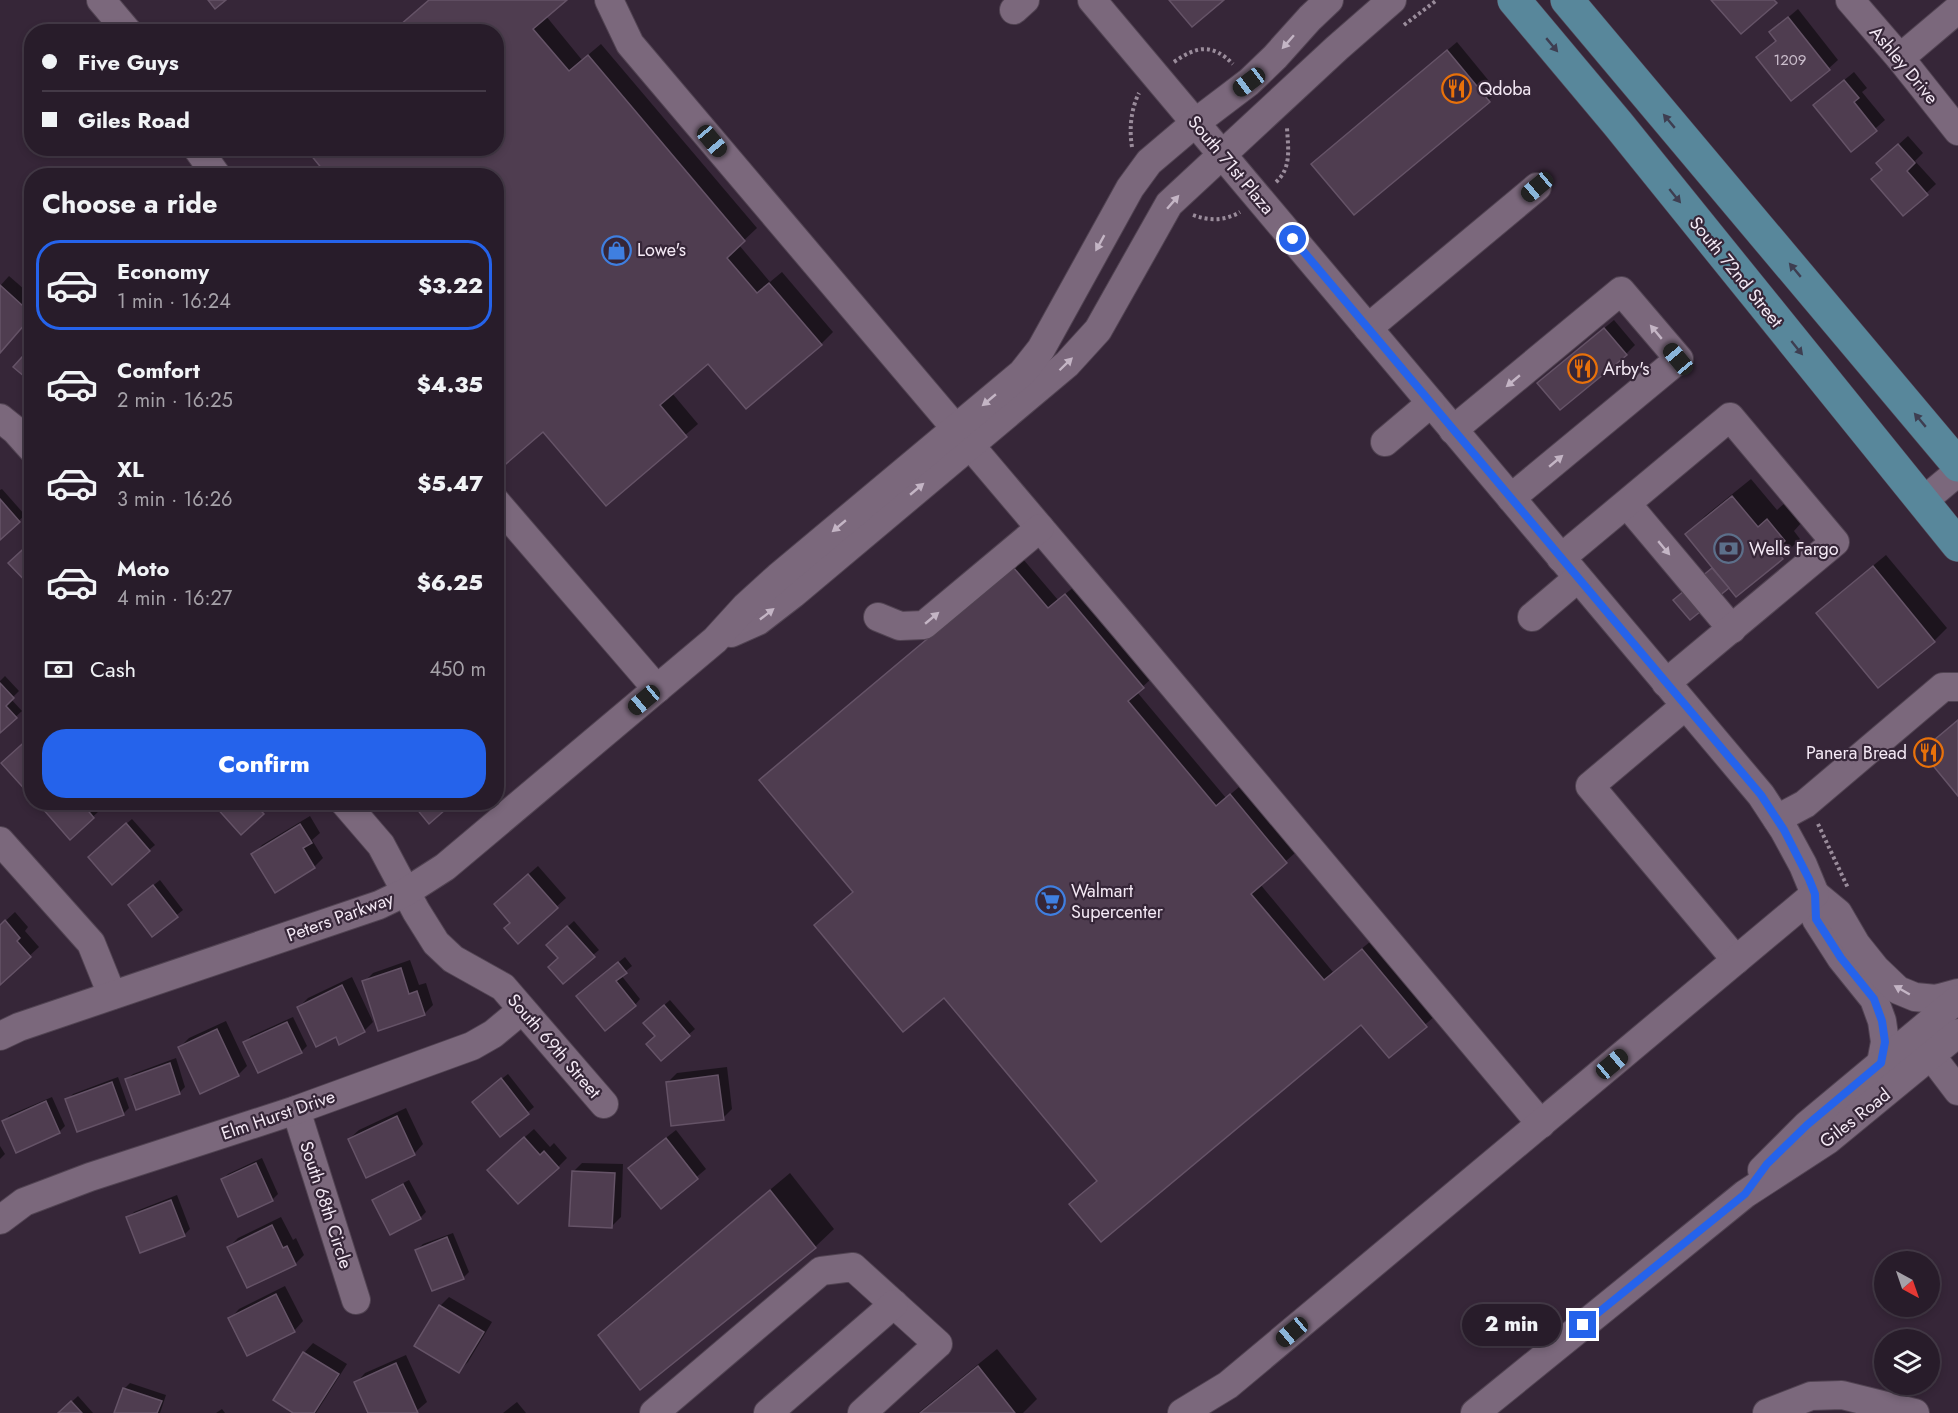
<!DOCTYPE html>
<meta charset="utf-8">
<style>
body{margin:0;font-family:Jost,sans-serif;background:#302532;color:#f1f3f6;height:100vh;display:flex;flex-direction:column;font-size:22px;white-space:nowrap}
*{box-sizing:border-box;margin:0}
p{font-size:20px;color:#a5a1a8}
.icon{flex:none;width:33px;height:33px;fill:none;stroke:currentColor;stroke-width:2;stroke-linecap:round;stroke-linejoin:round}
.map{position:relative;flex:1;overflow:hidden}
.drawer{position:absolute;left:24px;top:168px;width:480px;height:642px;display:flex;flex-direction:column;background:#281c2a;border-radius:24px;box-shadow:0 3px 9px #0003,0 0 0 2px #443a47}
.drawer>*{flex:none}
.hud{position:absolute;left:24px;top:24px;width:480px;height:132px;border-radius:24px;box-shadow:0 3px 9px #0003,0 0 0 2px #443a47;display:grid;align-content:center;height:132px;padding:0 18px;background:#281c2a}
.needle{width:39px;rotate:140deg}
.controls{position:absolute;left:1874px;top:1251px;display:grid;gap:12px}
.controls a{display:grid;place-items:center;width:66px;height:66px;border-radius:50%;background:#281c2a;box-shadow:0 3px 9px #0003,0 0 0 2px #443a47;font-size:30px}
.end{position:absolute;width:27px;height:27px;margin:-14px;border:8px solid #2563eb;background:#fff;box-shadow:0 0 0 3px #fff}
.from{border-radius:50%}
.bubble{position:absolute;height:42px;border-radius:21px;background:#281c2a;box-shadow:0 3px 9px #0003,0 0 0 2px #443a47;font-size:20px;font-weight:800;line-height:42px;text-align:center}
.car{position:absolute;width:18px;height:36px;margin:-18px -9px;border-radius:8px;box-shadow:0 0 4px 2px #0007;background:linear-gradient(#222 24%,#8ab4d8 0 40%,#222 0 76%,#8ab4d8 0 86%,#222 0)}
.hud b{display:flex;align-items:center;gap:21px;height:57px;font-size:22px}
.hud b+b{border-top:2px solid #443a47}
.hud i{width:15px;height:15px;background:#f1f3f6}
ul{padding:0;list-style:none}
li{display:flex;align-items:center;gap:18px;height:90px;margin:0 12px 9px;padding:0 6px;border:3px solid transparent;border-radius:24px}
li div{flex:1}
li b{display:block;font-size:22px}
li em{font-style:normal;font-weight:800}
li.active{border-color:#2563eb}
li>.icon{width:54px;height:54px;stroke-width:1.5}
h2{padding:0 18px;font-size:27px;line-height:72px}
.pay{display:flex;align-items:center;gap:15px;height:66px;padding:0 18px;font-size:22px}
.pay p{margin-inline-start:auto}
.primary-button{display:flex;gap:12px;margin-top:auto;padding:12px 18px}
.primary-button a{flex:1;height:69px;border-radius:24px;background:#2563eb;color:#fff;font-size:24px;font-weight:800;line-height:69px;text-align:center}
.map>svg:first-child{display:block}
.shadow{fill:#0007}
.building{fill:#4f3d50;stroke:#655367;stroke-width:1.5}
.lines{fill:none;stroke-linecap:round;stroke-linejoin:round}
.minor-casing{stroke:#514352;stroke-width:30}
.major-casing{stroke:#514352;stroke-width:34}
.path{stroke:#9a8c9b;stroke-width:4;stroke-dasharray:3 3;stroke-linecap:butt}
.minor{stroke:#7b687c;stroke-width:28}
.major{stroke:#58879b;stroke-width:33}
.oneway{fill:#c4b5c5}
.oneway2{fill:#3e3e51}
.route{stroke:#2563eb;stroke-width:8}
.labels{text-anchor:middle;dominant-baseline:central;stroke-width:4.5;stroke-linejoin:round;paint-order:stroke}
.number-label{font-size:15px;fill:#cbbecc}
.street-label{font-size:18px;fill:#f4e9f5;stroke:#362638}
.poi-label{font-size:18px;fill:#f4e9f5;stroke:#362638;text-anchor:start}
</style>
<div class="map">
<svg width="1958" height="1413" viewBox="0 0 1958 1413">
<rect width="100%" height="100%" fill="#362638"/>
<g class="shadow">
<polygon points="429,0 565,0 546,16 582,60 601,44 757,228 739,245 770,282 782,272 833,332 821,344 708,362 672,393 698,424 606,504 496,148 496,32 392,32"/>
<polygon points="1798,9 1838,60 1828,69 1777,40 1771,32"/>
<polygon points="1457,42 1498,92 1354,213 1313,164"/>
<polygon points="1854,72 1867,88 1862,92 1885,120 1851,150 1825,96"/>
<polygon points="1908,136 1923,153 1915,161 1936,184 1904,214 1883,169 1888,154"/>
<polygon points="9,276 32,296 32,316 0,351 0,286"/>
<polygon points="1614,320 1635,345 1626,354 1549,374"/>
<polygon points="1751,479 1777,510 1786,502 1802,522 1794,531 1800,539 1782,557 1736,595 1729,586 1678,598 1714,568 1687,535 1705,516"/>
<polygon points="2,489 25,515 0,538 0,490"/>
<polygon points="1886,555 1947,628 1934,641 1878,685 1830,601"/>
<polygon points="1023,559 1058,600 1075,586 1152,678 1137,692 1226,798 1239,787 1295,853 1260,884 1333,972 1371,941 1435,1016 1389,1056 1361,1023 1099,1180 761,780"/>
<polygon points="5,676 19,691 11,699 22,711 0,731 0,681"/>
<polygon points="51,802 91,802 99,811 70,838"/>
<polygon points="221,802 264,802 268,807 241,833"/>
<polygon points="310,816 320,833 312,840 323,858 314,867 253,855 262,845"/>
<polygon points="132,819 155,845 149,850 95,851"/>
<polygon points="538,866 566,898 518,942 505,895"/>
<polygon points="160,880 183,910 153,934 135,900"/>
<polygon points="15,912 28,927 25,931 39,947 0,983 0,926"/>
<polygon points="574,921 599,950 593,955 560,958 554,939"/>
<polygon points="625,957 632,966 621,975 640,999 635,1005 584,990"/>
<polygon points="410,960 419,985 426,983 433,1005 424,1014 364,982 373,973"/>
<polygon points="352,977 373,1022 364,1031 337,1035 299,1007 308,998"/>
<polygon points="670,1000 695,1029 661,1059 651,1017"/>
<polygon points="293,1017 307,1046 301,1052 245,1042 251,1036"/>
<polygon points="226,1021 247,1066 238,1075 180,1047 189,1038"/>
<polygon points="176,1058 185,1087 179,1093 127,1079 133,1074"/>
<polygon points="727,1067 732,1109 723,1118 668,1082 677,1073"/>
<polygon points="508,1074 534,1107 500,1135 480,1096"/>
<polygon points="118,1077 129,1108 123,1114 67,1100 73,1094"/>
<polygon points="52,1097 65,1126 59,1132 4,1121 10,1115"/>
<polygon points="406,1108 423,1144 414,1154 349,1139 359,1130"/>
<polygon points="534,1129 550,1147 554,1143 567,1158 558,1167 498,1161"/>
<polygon points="676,1130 706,1169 661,1207 639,1159"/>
<polygon points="0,1146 5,1154 0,1159"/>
<polygon points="262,1158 278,1194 273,1199 239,1215 223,1179 228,1174"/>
<polygon points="582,1163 623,1164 621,1217 612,1226 573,1172"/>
<polygon points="790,1173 834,1229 815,1247 640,1388 600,1335 618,1317"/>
<polygon points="409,1180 426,1212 420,1218 374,1201 380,1195"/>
<polygon points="177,1195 190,1229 184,1235 128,1218 134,1212"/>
<polygon points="281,1217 293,1240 296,1238 304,1255 295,1264 229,1247 238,1238"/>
<polygon points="453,1233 469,1272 463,1278 417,1250 423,1244"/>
<polygon points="285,1286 303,1321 294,1331 230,1319 239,1309"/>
<polygon points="449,1297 492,1322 468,1362 459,1371 440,1306"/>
<polygon points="313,1343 347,1364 316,1413 296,1413 275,1400 304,1353"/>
<polygon points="997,1349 1037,1399 1023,1413 918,1413"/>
<polygon points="406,1355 427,1402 414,1413 370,1413 356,1383 365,1373"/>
<polygon points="130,1383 166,1395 160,1413 116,1413 124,1389"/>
<polygon points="78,1396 93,1413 60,1413"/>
<polygon points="517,1402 526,1413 503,1413"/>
<polygon points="222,1409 225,1413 216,1413"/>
</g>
<g class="building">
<polygon points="208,0 226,0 215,9"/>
<polygon points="429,0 567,0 533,29 569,71 588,55 745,241 727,258 757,293 769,283 822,345 746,409 708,364 660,405 687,437 606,506 543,432 500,469 496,464 496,176 328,176 305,148 496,148 496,32 392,32"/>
<polygon points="1169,0 1224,0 1192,27"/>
<polygon points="1711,0 1774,0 1777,3 1741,34"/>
<polygon points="1788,17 1830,70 1791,101 1756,57 1776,41 1769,32"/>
<polygon points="1447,50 1490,102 1354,215 1311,164"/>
<polygon points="1844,80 1859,98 1854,102 1877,131 1851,152 1813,105"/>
<polygon points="1898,144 1915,163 1907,171 1928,195 1903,216 1871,179 1882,170 1876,163"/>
<polygon points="0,285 23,306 27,301 32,305 32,316 0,353"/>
<polygon points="1604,328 1627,355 1560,410 1537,383"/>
<polygon points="32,346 32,383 13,367"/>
<polygon points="1732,496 1758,527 1767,519 1785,541 1775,549 1783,559 1736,597 1685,534"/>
<polygon points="0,499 20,522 0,540"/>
<polygon points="32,541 32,588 8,563"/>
<polygon points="1873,566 1935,642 1878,688 1816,613"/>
<polygon points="1013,567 1048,608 1065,594 1144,688 1128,701 1216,806 1230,794 1287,863 1251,894 1324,980 1362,949 1427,1027 1389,1058 1361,1025 1101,1242 1069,1204 1097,1181 944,998 903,1032 814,925 853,892 759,780"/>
<polygon points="1712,568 1729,588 1690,620 1673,600"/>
<polygon points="0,683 14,698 6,706 17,718 0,733"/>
<polygon points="1958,720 1958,796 1921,751"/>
<polygon points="30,737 32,739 32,789 28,793 1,763"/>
<polygon points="50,802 81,802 94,818 70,840 43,809"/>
<polygon points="220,802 253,802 264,814 241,835 215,806"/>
<polygon points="411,802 454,802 429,824"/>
<polygon points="126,823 150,851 112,885 88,857"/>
<polygon points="300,824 312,843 303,848 315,868 275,893 251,854"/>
<polygon points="528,874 558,908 518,944 504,928 510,923 494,904"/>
<polygon points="153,885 178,917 152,937 128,905"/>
<polygon points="5,920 20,938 17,941 31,957 0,985 0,925"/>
<polygon points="567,926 595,957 563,984 548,967 558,958 546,945"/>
<polygon points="618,962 627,973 616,981 636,1006 605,1031 576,996"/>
<polygon points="401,968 409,994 417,991 425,1015 378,1031 362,981"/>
<polygon points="342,985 365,1032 339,1045 336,1037 316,1047 297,1007"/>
<polygon points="664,1005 690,1036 661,1061 646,1044 655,1036 643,1023"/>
<polygon points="287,1022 302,1053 258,1073 243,1042"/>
<polygon points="217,1029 239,1076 200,1094 178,1047"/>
<polygon points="170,1063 180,1094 136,1110 125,1079"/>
<polygon points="718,1075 724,1120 671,1126 666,1082"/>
<polygon points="501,1078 529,1114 500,1137 472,1102"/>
<polygon points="112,1082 124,1115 77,1132 65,1099"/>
<polygon points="46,1101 60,1133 16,1153 2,1121"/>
<polygon points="397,1116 415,1155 366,1178 348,1139"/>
<polygon points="524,1137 540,1155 544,1151 559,1168 518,1204 487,1170"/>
<polygon points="666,1138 698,1179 661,1209 628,1168"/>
<polygon points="256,1163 273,1201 238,1217 221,1179"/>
<polygon points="572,1171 615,1173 612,1228 569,1226"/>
<polygon points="403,1184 421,1219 390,1235 372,1200"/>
<polygon points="770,1190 816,1248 640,1390 598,1335"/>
<polygon points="171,1200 185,1236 140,1253 126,1217"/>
<polygon points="272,1225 283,1248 287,1246 296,1265 247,1288 227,1247"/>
<polygon points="447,1237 464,1279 432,1291 415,1250"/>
<polygon points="276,1294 295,1332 247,1356 228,1318"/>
<polygon points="439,1305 484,1332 459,1373 414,1346"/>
<polygon points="303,1352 339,1374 314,1413 293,1413 273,1400"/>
<polygon points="396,1363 418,1413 368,1413 354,1382"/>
<polygon points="978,1366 1015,1413 920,1413"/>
<polygon points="123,1388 162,1401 157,1413 114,1413"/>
<polygon points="71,1401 82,1413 58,1413"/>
</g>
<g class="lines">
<defs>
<g id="minor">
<polyline points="101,0 128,32"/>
<polyline points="609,0 630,44 1124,627 1541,1124"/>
<polyline points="1092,0 1761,795 1784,830 1803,865 1815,894 1816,919 1841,958 1874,999 1882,1021 1885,1042 1881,1063"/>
<polyline points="1850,0 1900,58 1958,131"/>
<polyline points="1014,10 1025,0"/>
<polyline points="1900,58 1958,9"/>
<polyline points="197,148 217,176"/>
<polyline points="1368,328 1537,187"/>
<polyline points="0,418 15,430 32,449"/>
<polyline points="1453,430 1621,291 1679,359 1511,498"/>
<polyline points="1385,442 1431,403"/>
<polyline points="496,502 657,689"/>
<polyline points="1922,502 1958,472"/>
<polyline points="1627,504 1732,629"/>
<polyline points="1561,558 1730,417 1835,542 1666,683"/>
<polyline points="878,617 900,626 924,625 1040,528"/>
<polyline points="1532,617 1578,578"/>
<polyline points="731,633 758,621 793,594 1067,364 1098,330 1169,204 1337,48 1392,0"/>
<polyline points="1685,706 1590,786 1736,960"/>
<polyline points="344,802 381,845 416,911 436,943 453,959 503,987 604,1104"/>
<polyline points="1777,819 1805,804 1943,687 1958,687"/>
<polyline points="0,841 91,943 112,995"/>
<polyline points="1815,894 1838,913 1856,944 1876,969 1898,990 1915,997 1936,999 1958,993"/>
<polyline points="0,1036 19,1027 379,905 406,892 445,867 715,640 746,606 778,577 1022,373 1041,349 1130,188 1149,162 1195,123 1249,82 1275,57 1310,18 1329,0"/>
<polyline points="1920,1041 1958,1091"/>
<polyline points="296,1110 356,1300"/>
<polyline points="1762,1170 1807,1125 1958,999"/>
<polyline points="0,1220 24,1202 90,1177 296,1110 472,1046 493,1034 522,1010"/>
<polyline points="654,1413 821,1271 853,1267 938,1344 862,1413"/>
<polyline points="768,1413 894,1304"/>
<polyline points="1182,1413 1228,1385 1815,894"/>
<polyline points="1475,1413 1745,1194 1828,1140 1958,1033"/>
<polyline points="1767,1413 1811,1396 1842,1395 1915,1413"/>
</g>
<g id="major">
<polyline points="1514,0 1618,124 1958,545"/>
<polyline points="1567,0 1958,465"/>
</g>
</defs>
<use href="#minor" class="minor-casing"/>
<use href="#major" class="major-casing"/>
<g class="path">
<polyline points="1404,25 1437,0"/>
<path d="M1174,62c23,-16 38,-19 59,2"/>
<path d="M1132,147c-3,-18 -1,-38 7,-54"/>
<path d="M1276,182c16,-14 12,-35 11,-54"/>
<path d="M1193,215c16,6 32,6 47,-3"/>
<polyline points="1818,824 1848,888"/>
</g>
<use href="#minor" class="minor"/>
<use href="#major" class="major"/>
</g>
<defs><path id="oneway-solid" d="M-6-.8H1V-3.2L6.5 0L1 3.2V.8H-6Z" transform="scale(1.5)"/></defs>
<g class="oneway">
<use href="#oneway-solid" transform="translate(1288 42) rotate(131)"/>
<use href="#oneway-solid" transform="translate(1173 202) rotate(-49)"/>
<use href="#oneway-solid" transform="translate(1100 243) rotate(119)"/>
<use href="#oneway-solid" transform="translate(1656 332) rotate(-130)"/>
<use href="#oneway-solid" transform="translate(1066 364) rotate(-44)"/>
<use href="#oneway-solid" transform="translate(1513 381) rotate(140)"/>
<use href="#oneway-solid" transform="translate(989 400) rotate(140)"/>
<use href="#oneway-solid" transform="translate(1556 461) rotate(-40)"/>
<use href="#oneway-solid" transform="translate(917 489) rotate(-40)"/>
<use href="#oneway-solid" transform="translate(839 526) rotate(140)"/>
<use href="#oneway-solid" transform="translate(1664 548) rotate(50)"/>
<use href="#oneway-solid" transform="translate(767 614) rotate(-38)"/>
<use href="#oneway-solid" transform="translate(932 618) rotate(-40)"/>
<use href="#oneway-solid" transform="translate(1902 990) rotate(-150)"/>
</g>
<g class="oneway2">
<use href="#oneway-solid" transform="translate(1552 45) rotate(50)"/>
<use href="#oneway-solid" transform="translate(1669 121) rotate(-130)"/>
<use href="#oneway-solid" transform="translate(1675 196) rotate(51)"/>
<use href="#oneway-solid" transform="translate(1795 270) rotate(-130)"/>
<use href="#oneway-solid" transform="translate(1797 348) rotate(51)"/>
<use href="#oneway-solid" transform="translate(1920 420) rotate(-130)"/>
</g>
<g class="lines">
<polyline class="route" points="1293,239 1761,795 1784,830 1809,879 1815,894 1816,919 1841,958 1874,999 1882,1021 1885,1042 1881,1063 1807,1125 1767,1164 1745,1194 1583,1325"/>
</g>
<defs>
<symbol id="restaurant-ring" viewBox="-11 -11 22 22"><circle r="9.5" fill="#362638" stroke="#e8710a" stroke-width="1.5"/><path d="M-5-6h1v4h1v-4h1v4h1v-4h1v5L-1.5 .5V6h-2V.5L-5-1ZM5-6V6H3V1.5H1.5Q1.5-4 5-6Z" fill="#e8710a"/></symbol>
<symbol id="shop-ring" viewBox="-11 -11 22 22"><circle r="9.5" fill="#362638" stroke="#3f7fe0" stroke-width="1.5"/><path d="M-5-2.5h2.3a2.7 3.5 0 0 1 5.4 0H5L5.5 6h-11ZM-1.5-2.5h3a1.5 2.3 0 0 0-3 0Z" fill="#3f7fe0"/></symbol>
<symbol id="bank-ring" viewBox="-11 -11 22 22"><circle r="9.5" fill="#362638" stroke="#5c6f8a" stroke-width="1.5"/><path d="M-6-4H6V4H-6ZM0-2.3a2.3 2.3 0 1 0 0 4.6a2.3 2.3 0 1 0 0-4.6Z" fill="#5c6f8a"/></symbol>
<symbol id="supermarket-ring" viewBox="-11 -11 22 22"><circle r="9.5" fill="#362638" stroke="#3f7fe0" stroke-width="1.5"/><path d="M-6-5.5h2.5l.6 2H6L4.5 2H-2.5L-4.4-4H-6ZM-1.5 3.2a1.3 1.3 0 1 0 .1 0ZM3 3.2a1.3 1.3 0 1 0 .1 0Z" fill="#3f7fe0"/></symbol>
</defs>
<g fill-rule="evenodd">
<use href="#restaurant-ring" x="1440" y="72" width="33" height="33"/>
<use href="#shop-ring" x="600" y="234" width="33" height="33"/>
<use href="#restaurant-ring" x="1566" y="352" width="33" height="33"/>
<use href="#bank-ring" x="1712" y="532" width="33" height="33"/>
<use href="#restaurant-ring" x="1912" y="736" width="33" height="33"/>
<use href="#supermarket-ring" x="1034" y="884" width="33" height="33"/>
</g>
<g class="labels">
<g class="number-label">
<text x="1790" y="60">1209</text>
</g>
<g class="street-label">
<text transform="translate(1904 65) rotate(50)">Ashley Drive</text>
<text transform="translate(1231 165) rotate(50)">South 71st Plaza</text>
<text transform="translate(1736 272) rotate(51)">South 72nd Street</text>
<text transform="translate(340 917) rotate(-20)">Peters Parkway</text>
<text transform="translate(554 1046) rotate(49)">South 69th Street</text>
<text transform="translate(278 1115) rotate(-19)">Elm Hurst Drive</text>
<text transform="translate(1855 1118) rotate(-38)">Giles Road</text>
<text transform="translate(326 1205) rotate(72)">South 68th Circle</text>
</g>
<g class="poi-label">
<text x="1478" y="89">Qdoba</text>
<text x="637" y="250">Lowe's</text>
<text x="1603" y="369">Arby's</text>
<text x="1749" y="549">Wells Fargo</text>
<text x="1907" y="753" text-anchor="end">Panera Bread</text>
<text x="1071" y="891">Walmart<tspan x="1071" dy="21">Supercenter</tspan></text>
</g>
</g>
</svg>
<div class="controls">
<a><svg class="needle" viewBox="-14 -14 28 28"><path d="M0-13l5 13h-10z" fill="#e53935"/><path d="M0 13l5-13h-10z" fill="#a5a1a8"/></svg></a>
<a><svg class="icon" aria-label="layers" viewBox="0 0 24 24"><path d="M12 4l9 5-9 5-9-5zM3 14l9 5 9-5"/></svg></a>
</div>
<i class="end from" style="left:1293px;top:239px"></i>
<i class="end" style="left:1583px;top:1325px"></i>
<div class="bubble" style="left:1462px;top:1304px;width:99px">2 min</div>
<i class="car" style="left:1249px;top:82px;rotate:233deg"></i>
<i class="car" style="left:712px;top:141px;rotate:140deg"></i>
<i class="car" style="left:1537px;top:187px;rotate:230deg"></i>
<i class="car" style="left:1678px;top:359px;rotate:320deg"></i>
<i class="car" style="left:644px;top:700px;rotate:230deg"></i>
<i class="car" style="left:1612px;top:1064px;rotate:50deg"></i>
<i class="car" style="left:1292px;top:1332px;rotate:230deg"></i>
<div class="hud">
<b><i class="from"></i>Five Guys</b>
<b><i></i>Giles Road</b>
</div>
<section class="drawer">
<h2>Choose a ride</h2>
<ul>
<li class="active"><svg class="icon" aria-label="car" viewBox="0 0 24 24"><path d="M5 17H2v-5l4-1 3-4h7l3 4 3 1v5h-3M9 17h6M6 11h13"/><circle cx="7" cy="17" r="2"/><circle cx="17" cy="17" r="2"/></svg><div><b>Economy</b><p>1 min · 16:24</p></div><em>$3.22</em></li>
<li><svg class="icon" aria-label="car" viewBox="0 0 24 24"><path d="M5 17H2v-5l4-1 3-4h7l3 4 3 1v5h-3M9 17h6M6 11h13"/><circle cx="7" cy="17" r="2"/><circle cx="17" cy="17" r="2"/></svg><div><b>Comfort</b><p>2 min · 16:25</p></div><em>$4.35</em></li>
<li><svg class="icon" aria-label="car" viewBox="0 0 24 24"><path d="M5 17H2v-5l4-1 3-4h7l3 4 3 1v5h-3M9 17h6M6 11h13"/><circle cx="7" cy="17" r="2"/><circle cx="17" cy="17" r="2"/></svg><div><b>XL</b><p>3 min · 16:26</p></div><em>$5.47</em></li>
<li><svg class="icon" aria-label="car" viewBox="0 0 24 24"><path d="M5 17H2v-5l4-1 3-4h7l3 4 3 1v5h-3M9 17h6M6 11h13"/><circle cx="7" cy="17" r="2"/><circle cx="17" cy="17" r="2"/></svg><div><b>Moto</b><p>4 min · 16:27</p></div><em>$6.25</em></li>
</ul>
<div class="pay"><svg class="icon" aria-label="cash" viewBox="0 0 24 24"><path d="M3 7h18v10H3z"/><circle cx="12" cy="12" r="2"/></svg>Cash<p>450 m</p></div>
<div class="primary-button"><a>Confirm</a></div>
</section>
</div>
